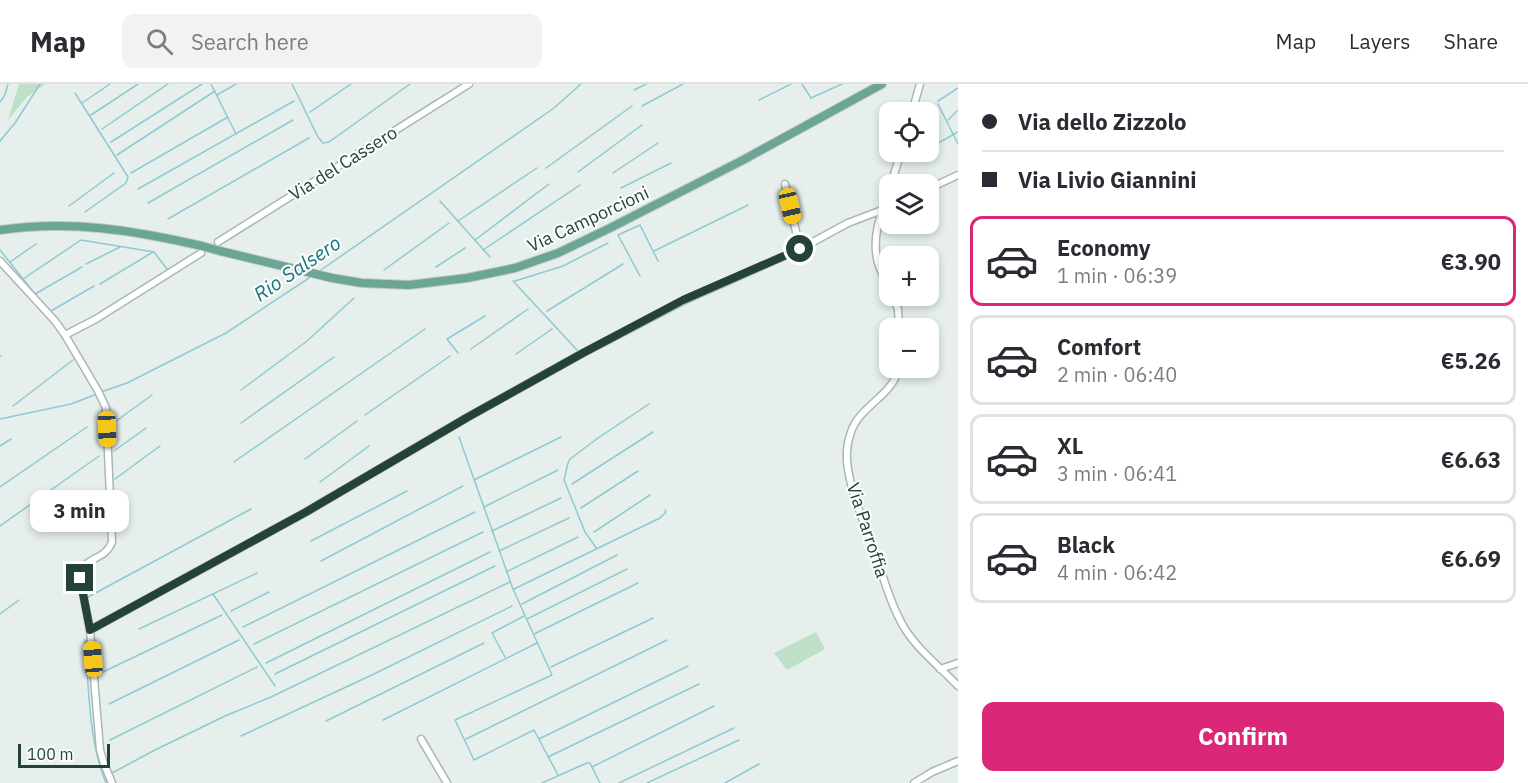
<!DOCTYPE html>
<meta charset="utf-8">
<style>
body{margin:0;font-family:"IBM Plex Sans",sans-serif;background:#f2f2f3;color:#2b2b33;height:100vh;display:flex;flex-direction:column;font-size:22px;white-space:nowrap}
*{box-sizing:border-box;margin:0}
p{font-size:20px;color:#7c7c81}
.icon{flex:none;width:33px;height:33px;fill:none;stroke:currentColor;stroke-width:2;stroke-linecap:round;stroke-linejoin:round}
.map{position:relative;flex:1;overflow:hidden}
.panel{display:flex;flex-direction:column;background:#fff;width:570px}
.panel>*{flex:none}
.top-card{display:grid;align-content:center;height:132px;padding:0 24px;background:#fff}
.tools{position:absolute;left:879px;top:18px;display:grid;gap:12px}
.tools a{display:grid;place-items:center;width:60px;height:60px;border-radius:12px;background:#fff;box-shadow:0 3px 9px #0003;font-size:30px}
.scale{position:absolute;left:18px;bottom:15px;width:92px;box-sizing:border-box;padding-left:6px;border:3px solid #24423a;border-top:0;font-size:16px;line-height:21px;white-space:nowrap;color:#24423a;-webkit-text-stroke:4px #f7fbf9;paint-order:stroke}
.end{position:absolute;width:27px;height:27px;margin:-14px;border:8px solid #24423a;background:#fff;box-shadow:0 0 0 3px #fff}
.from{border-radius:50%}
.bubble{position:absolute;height:42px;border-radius:12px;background:#fff;box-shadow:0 3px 9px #0003;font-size:20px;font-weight:700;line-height:42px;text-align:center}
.car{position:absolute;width:18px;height:36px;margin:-18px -9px;border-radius:8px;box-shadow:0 0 4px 2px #0007;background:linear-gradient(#f5c518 24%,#345 0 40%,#f5c518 0 76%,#345 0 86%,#f5c518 0)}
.top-card b{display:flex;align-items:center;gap:21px;height:57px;font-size:22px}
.top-card b+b{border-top:2px solid #e1e1e2}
.top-card i{width:15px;height:15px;background:#2b2b33}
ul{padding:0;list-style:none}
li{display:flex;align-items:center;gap:18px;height:90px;margin:0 12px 9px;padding:0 12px;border:3px solid #e1e1e2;border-radius:12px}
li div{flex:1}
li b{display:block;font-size:22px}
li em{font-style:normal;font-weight:700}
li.selected{border-color:#db2777}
li>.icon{width:54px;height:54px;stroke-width:1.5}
.cta{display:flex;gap:12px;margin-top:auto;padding:12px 24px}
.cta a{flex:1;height:69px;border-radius:12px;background:#db2777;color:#fff;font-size:24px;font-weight:700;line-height:69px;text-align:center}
header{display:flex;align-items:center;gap:36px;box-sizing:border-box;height:84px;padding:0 30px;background:#fff;border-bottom:2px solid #e1e1e2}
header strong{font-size:28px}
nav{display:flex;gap:33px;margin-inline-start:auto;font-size:21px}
.search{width:420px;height:54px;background:#f2f2f3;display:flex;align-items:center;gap:15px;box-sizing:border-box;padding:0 21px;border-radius:12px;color:#7c7c81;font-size:22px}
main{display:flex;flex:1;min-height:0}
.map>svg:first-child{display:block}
.green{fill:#bfe0c8}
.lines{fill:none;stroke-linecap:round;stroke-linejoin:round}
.stream{stroke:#8ec9d4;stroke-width:1.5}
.minor-casing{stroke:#a8b8b2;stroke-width:9}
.major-casing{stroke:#c2cac8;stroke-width:10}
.minor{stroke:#fff;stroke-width:6}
.major{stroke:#6aa596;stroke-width:8}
.major-bridge-casing{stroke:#c2cac8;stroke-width:10;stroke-linecap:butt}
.major-bridge{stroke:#6aa596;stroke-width:8}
.route{stroke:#24423a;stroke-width:8}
.labels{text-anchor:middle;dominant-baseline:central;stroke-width:4.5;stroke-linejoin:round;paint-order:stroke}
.street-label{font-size:18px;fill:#24423a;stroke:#f7fbf9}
.water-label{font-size:20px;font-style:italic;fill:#1c6f80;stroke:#f7fbf9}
</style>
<header>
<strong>Map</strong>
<div class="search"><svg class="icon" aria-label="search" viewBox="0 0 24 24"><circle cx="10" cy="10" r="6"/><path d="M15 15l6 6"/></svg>Search here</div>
<nav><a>Map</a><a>Layers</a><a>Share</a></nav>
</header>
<main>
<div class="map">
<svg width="958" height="699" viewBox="0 0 958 699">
<rect width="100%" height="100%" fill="#e6efeb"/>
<g class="green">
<polygon points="19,0 45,0 27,13 8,36"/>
<polygon points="816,548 825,565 787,586 774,569"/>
</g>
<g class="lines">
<g class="stream">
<polyline points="211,0 236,50"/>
<polyline points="292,0 318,53 323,59 329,58 410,0"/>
<polyline points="802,0 811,14 842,0"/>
<polyline points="634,6 646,0"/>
<polyline points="75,9 128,93 126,99 85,128"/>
<polyline points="217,11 236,0"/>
<polyline points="759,16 791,0"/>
<polyline points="938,17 958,4"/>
<polyline points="0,18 5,11 8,0"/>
<polyline points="82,19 110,0"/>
<polyline points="938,20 958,60"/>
<polyline points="642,22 683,0"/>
<polyline points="310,28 351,0"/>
<polyline points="91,31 138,0"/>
<polyline points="948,36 958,26"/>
<polyline points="102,45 168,0"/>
<polyline points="0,57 15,39 40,0"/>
<polyline points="111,58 202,0"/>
<polyline points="928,65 958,48"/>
<polyline points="117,71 215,7"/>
<polyline points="914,72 923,68"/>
<polyline points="334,81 435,17"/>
<polyline points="546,84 632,22"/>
<polyline points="578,88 642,41"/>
<polyline points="131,89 228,33"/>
<polyline points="613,89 658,59"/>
<polyline points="621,104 671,79"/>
<polyline points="138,105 294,17"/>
<polyline points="440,117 490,173"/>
<polyline points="148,119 293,36"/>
<polyline points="69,122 114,89"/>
<polyline points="168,135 309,54"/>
<polyline points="458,137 537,84"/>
<polyline points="475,156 549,100"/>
<polyline points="0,166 35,210 82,183"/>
<polyline points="483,166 580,101"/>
<polyline points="654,167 748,121"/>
<polyline points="10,178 36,160"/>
<polyline points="86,180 120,163"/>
<polyline points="436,183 465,164"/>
<polyline points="384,186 449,139"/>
<polyline points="318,188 554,24 581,0"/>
<polyline points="640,192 618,151 640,141 658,177"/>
<polyline points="23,195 81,156 154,168 167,185"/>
<polyline points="513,197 577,266"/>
<polyline points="515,197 563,182 608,159"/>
<polyline points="100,200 153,168"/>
<polyline points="51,227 94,202"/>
<polyline points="547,227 623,180"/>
<polyline points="471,265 528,225"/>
<polyline points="458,269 447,255 485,232"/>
<polyline points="516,270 552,245"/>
<polyline points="0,272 1,272"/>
<polyline points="241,306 307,257 354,214"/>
<polyline points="101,308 127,299 226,249 312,192"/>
<polyline points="13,322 73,276"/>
<polyline points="365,331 450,272"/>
<polyline points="0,335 71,320 97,310"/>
<polyline points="241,339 334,273"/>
<polyline points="112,340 152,311"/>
<polyline points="459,353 513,505 552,591 455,636 474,676 534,646 558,691"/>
<polyline points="0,362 11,355"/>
<polyline points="114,367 146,344"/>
<polyline points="305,375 357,337"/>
<polyline points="234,378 425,245"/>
<polyline points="115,395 160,362"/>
<polyline points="474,396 561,353"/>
<polyline points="320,398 369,362"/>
<polyline points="572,400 653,348"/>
<polyline points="0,403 87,343"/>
<polyline points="484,423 558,386"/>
<polyline points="581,424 638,387"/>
<polyline points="0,442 99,372"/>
<polyline points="492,447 561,414"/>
<polyline points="594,448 650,411"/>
<polyline points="311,457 407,407"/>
<polyline points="597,465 585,448 564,396 568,379 570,375 598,354 649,320"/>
<polyline points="499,467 569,434"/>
<polyline points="321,477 463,402"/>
<polyline points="506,488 578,453"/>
<polyline points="514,505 660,434 666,428 665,426"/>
<polyline points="213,510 275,602"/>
<polyline points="88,513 251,425"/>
<polyline points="522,520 617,471"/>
<polyline points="231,527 269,508"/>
<polyline points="0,530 19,516"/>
<polyline points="527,535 627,485"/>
<polyline points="243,543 475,428"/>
<polyline points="139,545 257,489"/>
<polyline points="534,550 638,499"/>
<path d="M85,556c4,47 3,99 21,143"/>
<polyline points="254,560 483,448"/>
<polyline points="505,573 492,549 524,532"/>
<polyline points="266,579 490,468"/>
<polyline points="551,583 653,534"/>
<polyline points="103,588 222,531"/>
<polyline points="275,590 495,482"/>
<polyline points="109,620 239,556"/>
<polyline points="383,636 537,559"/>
<polyline points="326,637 484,559"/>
<polyline points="241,652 374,590 512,522"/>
<polyline points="466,655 667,556"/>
<polyline points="539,655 688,582"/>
<polyline points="110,656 257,583"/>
<polyline points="548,673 699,600"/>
<polyline points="592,683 714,622"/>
<polyline points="112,689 153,667 225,632 271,613 510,498"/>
<polyline points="542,699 587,679 590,679 600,699"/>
<polyline points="619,699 734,644"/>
<polyline points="647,699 739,656"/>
<polyline points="725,699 759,680"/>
</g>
<defs>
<g id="minor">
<polyline points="912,28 920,0"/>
<polyline points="785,100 800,165"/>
<polyline points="891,100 901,68"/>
<path d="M890,105c-9,24 -19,48 -12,74 3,9 8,18 12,26"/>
<polyline points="928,105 958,91"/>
<polyline points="218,158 469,0"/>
<path d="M0,177l55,60 10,14 33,56 8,17 6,134c-8,21 -29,12 -32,36l10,52 10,120 4,14 8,19"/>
<polyline points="892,212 898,225 899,244"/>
<polyline points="65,251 96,235 201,169"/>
<path d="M899,284c-7,29 -39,37 -48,64 -4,11 -5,25 -3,37 4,27 16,53 25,79 10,27 17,56 32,81 14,22 35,38 53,57"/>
<polyline points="90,546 306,428 468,333 583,269 683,217 800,165 848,139 890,123"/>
<polyline points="940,585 958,579"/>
<polyline points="421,655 447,699"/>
<polyline points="914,699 932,688 958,677"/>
</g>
<g id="major">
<path d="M0,146c71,-10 132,0 202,16"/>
<polyline points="220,167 332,194 362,199 409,201 467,194 515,184 558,169 610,144 743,76 882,0"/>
</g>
</defs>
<use href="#minor" class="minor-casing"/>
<use href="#major" class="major-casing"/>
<use href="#minor" class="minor"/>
<use href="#major" class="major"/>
<defs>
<polyline id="major-bridge" points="202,162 220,167"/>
</defs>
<use href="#major-bridge" class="major-bridge-casing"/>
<use href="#major-bridge" class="major-bridge"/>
</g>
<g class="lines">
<polyline class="route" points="80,494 90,546 306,428 468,333 583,269 683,216 800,165"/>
</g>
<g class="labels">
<g class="street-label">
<text transform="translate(343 79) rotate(-32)">Via del Cassero</text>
<text transform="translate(588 135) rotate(-25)">Via Camporcioni</text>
<text transform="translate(868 446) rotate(72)">Via Parroffia</text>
</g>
<g class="water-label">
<text transform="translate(297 184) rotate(-34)">Rio Salsero</text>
</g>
</g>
</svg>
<div class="tools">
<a><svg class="icon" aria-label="locate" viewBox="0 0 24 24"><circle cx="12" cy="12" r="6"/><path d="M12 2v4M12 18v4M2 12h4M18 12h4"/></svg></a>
<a><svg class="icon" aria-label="layers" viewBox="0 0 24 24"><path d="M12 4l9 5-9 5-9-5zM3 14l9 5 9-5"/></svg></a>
<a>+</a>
<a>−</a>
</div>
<div class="scale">100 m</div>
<i class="end from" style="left:800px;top:165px"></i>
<i class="end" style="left:80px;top:494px"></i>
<div class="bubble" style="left:30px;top:406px;width:99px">3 min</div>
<i class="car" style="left:790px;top:122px;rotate:167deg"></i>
<i class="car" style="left:107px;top:345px;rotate:178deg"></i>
<i class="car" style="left:93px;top:575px;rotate:355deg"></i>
</div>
<section class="panel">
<div class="top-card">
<b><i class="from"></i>Via dello Zizzolo</b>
<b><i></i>Via Livio Giannini</b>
</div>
<ul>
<li class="selected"><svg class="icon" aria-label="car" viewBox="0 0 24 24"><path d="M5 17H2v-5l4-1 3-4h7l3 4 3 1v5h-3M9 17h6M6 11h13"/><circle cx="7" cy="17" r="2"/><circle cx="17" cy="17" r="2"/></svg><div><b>Economy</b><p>1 min · 06:39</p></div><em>€3.90</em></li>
<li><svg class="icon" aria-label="car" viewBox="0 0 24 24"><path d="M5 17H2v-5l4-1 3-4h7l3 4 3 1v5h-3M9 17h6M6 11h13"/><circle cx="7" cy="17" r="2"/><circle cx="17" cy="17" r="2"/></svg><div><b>Comfort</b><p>2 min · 06:40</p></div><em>€5.26</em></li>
<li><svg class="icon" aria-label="car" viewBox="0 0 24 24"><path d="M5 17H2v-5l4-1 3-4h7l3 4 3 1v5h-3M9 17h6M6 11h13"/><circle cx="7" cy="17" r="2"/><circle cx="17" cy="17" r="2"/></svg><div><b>XL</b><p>3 min · 06:41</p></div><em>€6.63</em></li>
<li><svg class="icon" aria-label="car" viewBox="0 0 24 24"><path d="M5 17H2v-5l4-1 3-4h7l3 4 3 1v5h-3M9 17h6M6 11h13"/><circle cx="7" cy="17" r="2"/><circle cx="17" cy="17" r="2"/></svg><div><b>Black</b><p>4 min · 06:42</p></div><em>€6.69</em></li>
</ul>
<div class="cta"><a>Confirm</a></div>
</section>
</main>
